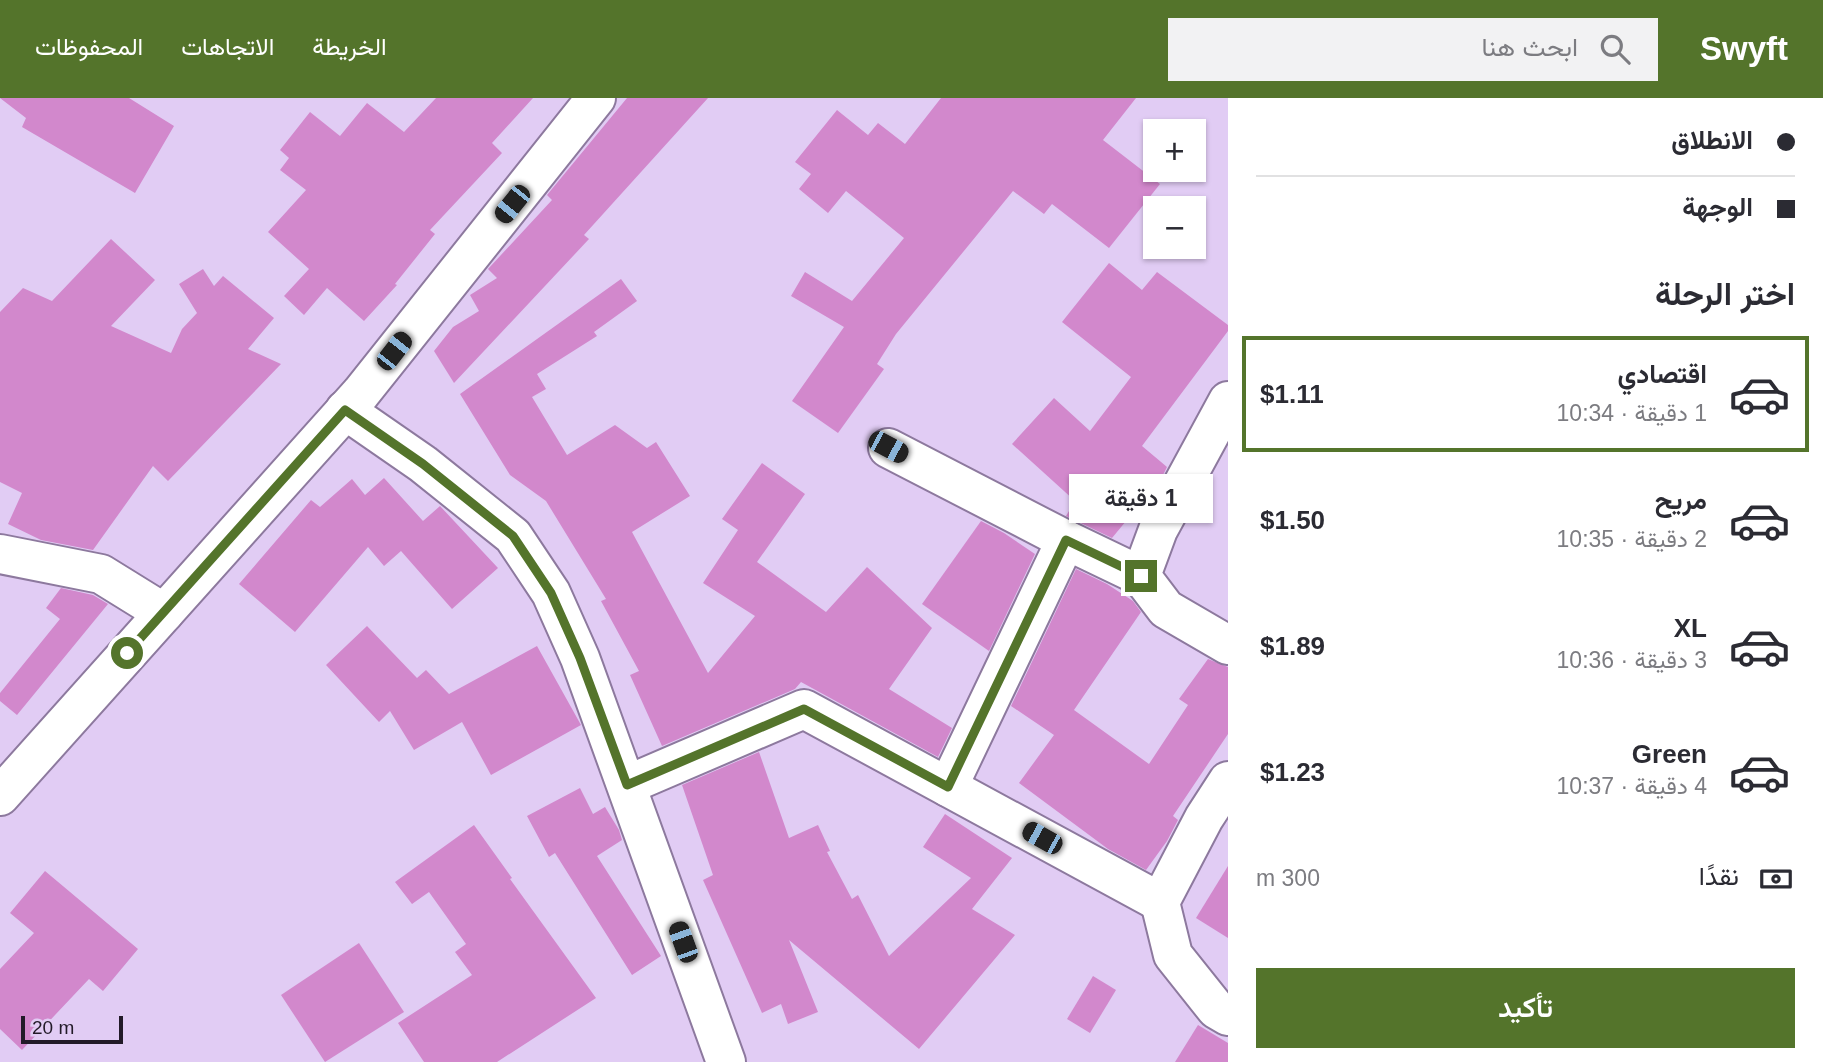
<!DOCTYPE html>
<html lang="ar">
<meta charset="utf-8">
<style>
body{margin:0;font-family:Helvetica,Vazirmatn,sans-serif;background:#f2f2f3;color:#2b2b33;direction:rtl;height:100vh;display:flex;flex-direction:column;font-size:26px;white-space:nowrap}
*{box-sizing:border-box;margin:0}
p{font-size:23px;color:#7c7c81}
.icon{flex:none;width:38px;height:38px;fill:none;stroke:currentColor;stroke-width:2;stroke-linecap:round;stroke-linejoin:round}
.map{position:relative;flex:1;overflow:hidden;direction:ltr}
.sheet{display:flex;flex-direction:column;background:#fff;width:595px}
.sheet>*{flex:none}
.banner{display:grid;align-content:center;height:154px;padding:0 28px;background:#fff}
.tools{position:absolute;left:1143px;top:21px;display:grid;gap:14px}
.tools a{display:grid;place-items:center;width:63px;height:63px;border-radius:0px;background:#fff;box-shadow:0 2px 5px #0004;font-size:35px}
.scale{position:absolute;left:21px;bottom:18px;width:102px;box-sizing:border-box;padding-left:7px;border:4px solid #221a28;border-top:0;font-size:19px;line-height:24px;white-space:nowrap;color:#221a28;-webkit-text-stroke:5px #e1ccf4;paint-order:stroke}
.end{position:absolute;width:32px;height:32px;margin:-16px;border:9px solid #54742b;background:#fff;box-shadow:0 0 0 4px #fff}
.from{border-radius:50%}
.bubble{position:absolute;height:49px;border-radius:0px;background:#fff;box-shadow:0 2px 5px #0004;font-size:23px;font-weight:600;line-height:49px;text-align:center;direction:rtl}
.car{position:absolute;width:21px;height:42px;margin:-21px -10px;border-radius:9px;box-shadow:0 0 5px 2px #0007;background:linear-gradient(#222 24%,#8ab4d8 0 40%,#222 0 76%,#8ab4d8 0 86%,#222 0)}
.banner b{display:flex;align-items:center;gap:24px;height:66px;font-size:26px}
.banner b+b{border-top:2px solid #e1e1e2}
.banner i{width:18px;height:18px;background:#2b2b33}
ul{padding:0;list-style:none}
li{display:flex;align-items:center;gap:21px;height:116px;margin:0 14px 10px;padding:0 14px;border:4px solid transparent;border-radius:0px}
li div{flex:1}
li b{display:block;font-size:26px}
li em{font-style:normal;font-weight:600}
li.current{border-color:#54742b}
li>.icon{width:63px;height:63px;stroke-width:1.5}
h2{padding:0 28px;font-size:32px;line-height:84px}
.pay{display:flex;align-items:center;gap:18px;height:77px;padding:0 28px;font-size:26px}
.pay p{margin-inline-start:auto}
.button{display:flex;gap:14px;margin-top:auto;padding:14px 28px}
.button a{flex:1;height:80px;border-radius:0px;background:#54742b;color:#fff;font-size:28px;font-weight:600;line-height:80px;text-align:center}
header{display:flex;align-items:center;gap:42px;box-sizing:border-box;height:98px;padding:0 35px;background:#54742b;color:#fff}
header strong{font-size:33px}
nav{display:flex;gap:38px;margin-inline-start:auto;font-size:24px}
.search{width:490px;height:63px;background:#f2f2f3;display:flex;align-items:center;gap:18px;box-sizing:border-box;padding:0 24px;border-radius:0px;color:#7c7c81;font-size:26px}
main{display:flex;flex:1;min-height:0}
.map>svg:first-child{display:block}
.building{fill:#d288cc}
.lines{fill:none;stroke-linecap:round;stroke-linejoin:round}
.minor-casing{stroke:#8d799e;stroke-width:42}
.secondary-casing{stroke:#8d799e;stroke-width:42}
.minor{stroke:#fff;stroke-width:38}
.secondary{stroke:#fff;stroke-width:38}
.route{stroke:#54742b;stroke-width:9}
</style>
<header>
<strong>Swyft</strong>
<div class="search"><svg class="icon" aria-label="search" viewBox="0 0 24 24"><circle cx="10" cy="10" r="6"/><path d="M15 15l6 6"/></svg>ابحث هنا</div>
<nav><a>الخريطة</a><a>الاتجاهات</a><a>المحفوظات</a></nav>
</header>
<main>
<section class="sheet">
<div class="banner">
<b><i class="from"></i>الانطلاق</b>
<b><i></i>الوجهة</b>
</div>
<h2>اختر الرحلة</h2>
<ul>
<li class="current"><svg class="icon" aria-label="car" viewBox="0 0 24 24"><path d="M5 17H2v-5l4-1 3-4h7l3 4 3 1v5h-3M9 17h6M6 11h13"/><circle cx="7" cy="17" r="2"/><circle cx="17" cy="17" r="2"/></svg><div><b>اقتصادي</b><p>1 دقيقة · 10:34</p></div><em>$1.11</em></li>
<li><svg class="icon" aria-label="car" viewBox="0 0 24 24"><path d="M5 17H2v-5l4-1 3-4h7l3 4 3 1v5h-3M9 17h6M6 11h13"/><circle cx="7" cy="17" r="2"/><circle cx="17" cy="17" r="2"/></svg><div><b>مريح</b><p>2 دقيقة · 10:35</p></div><em>$1.50</em></li>
<li><svg class="icon" aria-label="car" viewBox="0 0 24 24"><path d="M5 17H2v-5l4-1 3-4h7l3 4 3 1v5h-3M9 17h6M6 11h13"/><circle cx="7" cy="17" r="2"/><circle cx="17" cy="17" r="2"/></svg><div><b>XL</b><p>3 دقيقة · 10:36</p></div><em>$1.89</em></li>
<li><svg class="icon" aria-label="car" viewBox="0 0 24 24"><path d="M5 17H2v-5l4-1 3-4h7l3 4 3 1v5h-3M9 17h6M6 11h13"/><circle cx="7" cy="17" r="2"/><circle cx="17" cy="17" r="2"/></svg><div><b>Green</b><p>4 دقيقة · 10:37</p></div><em>$1.23</em></li>
</ul>
<div class="pay"><svg class="icon" aria-label="cash" viewBox="0 0 24 24"><path d="M3 7h18v10H3z"/><circle cx="12" cy="12" r="2"/></svg>نقدًا<p>300 m</p></div>
<div class="button"><a>تأكيد</a></div>
</section>
<div class="map">
<svg width="1228" height="964" viewBox="0 0 1228 964">
<rect width="100%" height="100%" fill="#e1ccf4"/>
<g class="building">
<polygon points="0,0 129,0 174,28 135,95 22,29 26,20"/>
<polygon points="436,0 533,0 492,45 502,55 430,132 435,136 395,186 397,187 364,223 327,190 304,217 284,198 309,171 268,134 306,92 280,72 289,60 280,52 310,14 340,38 367,5 404,34"/>
<polygon points="627,0 708,0 584,137 589,141 454,285 434,253 453,229 479,213 470,197 497,180 488,171 552,102 547,97"/>
<polygon points="941,0 1136,0 1103,42 1160,86 1109,150 1052,106 1044,116 1013,93 896,236 877,266 884,271 838,335 792,303 844,229 791,198 805,174 852,203 904,140 846,93 828,115 799,91 811,76 795,64 837,12 868,37 878,25 905,46"/>
<polygon points="111,141 155,182 111,228 171,255 182,231 197,215 179,186 203,171 214,188 223,178 274,220 248,251 281,266 168,383 153,368 93,452 41,442 8,426 22,395 0,384 0,214 23,190 52,203"/>
<polygon points="1109,165 1142,192 1157,174 1228,227 1228,233 1142,348 1167,369 1161,381 1112,440 1066,418 1075,403 1012,346 1054,300 1090,333 1131,279 1062,224"/>
<polygon points="621,181 637,203 594,234 597,238 537,276 546,291 532,299 567,357 615,327 647,350 656,344 690,398 632,434 708,575 755,518 703,485 738,432 722,421 762,365 805,396 757,464 826,514 867,469 932,530 889,591 952,630 938,659 801,584 795,591 662,648 630,577 639,573 601,503 606,501 546,403 510,377 460,296"/>
<polygon points="384,380 423,423 440,408 498,470 452,511 401,453 384,468 368,449 295,534 239,486 311,402 320,409 352,381 365,397"/>
<polygon points="981,423 1004,435 1035,456 989,553 922,506"/>
<polygon points="1076,471 1107,486 1133,503 1141,514 1074,612 1149,666 1188,607 1179,601 1208,561 1228,569 1228,636 1173,718 1178,722 1167,743 1146,772 1108,751 1019,685 1054,637 1011,608"/>
<polygon points="61,490 93,497 108,506 17,617 0,603 0,595 60,521 46,510"/>
<polygon points="367,528 417,580 426,572 449,596 537,548 581,627 491,677 462,624 414,652 390,613 379,624 326,567"/>
<polygon points="759,654 789,740 818,727 830,753 827,754 852,801 858,797 889,858 971,780 923,749 945,716 1012,760 972,811 1015,837 919,951 789,842 818,914 788,926 781,906 762,915 703,782 713,777 682,687"/>
<polygon points="580,690 593,716 605,709 619,732 622,742 597,758 661,858 632,877 555,755 549,759 527,718"/>
<polygon points="474,727 512,780 510,781 596,900 497,964 424,964 398,925 472,877 455,854 466,846 429,794 412,806 395,784"/>
<polygon points="1228,768 1228,840 1196,820"/>
<polygon points="45,773 138,851 103,893 89,881 22,952 0,931 0,871 34,835 10,815"/>
<polygon points="359,845 404,914 325,964 281,897"/>
<polygon points="1093,878 1116,892 1090,935 1067,921"/>
<polygon points="1198,927 1228,945 1228,964 1175,964"/>
</g>
<g class="lines">
<defs>
<g id="minor">
<polyline points="1228,303 1158,432 1141,478 1166,511 1228,547"/>
<polyline points="888,350 1066,442"/>
<polyline points="0,456 101,476 164,515"/>
<polyline points="1228,683 1204,720 1160,804 1173,857 1216,911 1228,918"/>
<polyline points="627,687 804,611 1160,804"/>
<polyline points="948,689 1066,442 1141,478"/>
</g>
<g id="secondary">
<polyline points="345,312 423,366 513,438 551,495 580,560 726,964"/>
<polyline points="0,698 361,295 596,0"/>
</g>
</defs>
<use href="#minor" class="minor-casing"/>
<use href="#secondary" class="secondary-casing"/>
<use href="#minor" class="minor"/>
<use href="#secondary" class="secondary"/>
</g>
<g class="lines">
<polyline class="route" points="127,555 345,312 423,366 513,438 551,495 580,560 627,687 804,611 948,689 1066,442 1141,478"/>
</g>
</svg>
<div class="tools">
<a>+</a>
<a>−</a>
</div>
<div class="scale">20 m</div>
<i class="end from" style="left:127px;top:555px"></i>
<i class="end" style="left:1141px;top:478px"></i>
<div class="bubble" style="left:1069px;top:376px;width:144px">1 دقيقة</div>
<i class="car" style="left:512px;top:106px;rotate:219deg"></i>
<i class="car" style="left:394px;top:253px;rotate:38deg"></i>
<i class="car" style="left:888px;top:349px;rotate:118deg"></i>
<i class="car" style="left:1042px;top:740px;rotate:299deg"></i>
<i class="car" style="left:683px;top:844px;rotate:340deg"></i>
</div>
</main>
